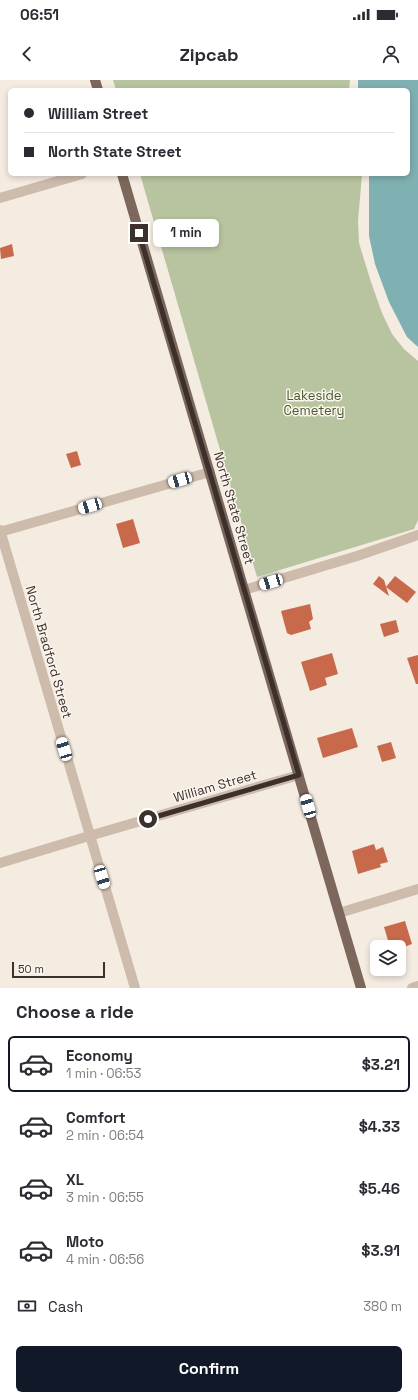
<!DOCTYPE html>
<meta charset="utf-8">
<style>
body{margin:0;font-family:"Space Grotesk",sans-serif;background:#f7f7f7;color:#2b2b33;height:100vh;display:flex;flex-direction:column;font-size:15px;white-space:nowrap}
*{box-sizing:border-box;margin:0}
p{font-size:13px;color:#7c7c81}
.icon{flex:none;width:22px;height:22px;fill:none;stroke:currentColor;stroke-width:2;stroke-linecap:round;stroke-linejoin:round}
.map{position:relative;height:908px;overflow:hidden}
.sheet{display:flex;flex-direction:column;background:#fff;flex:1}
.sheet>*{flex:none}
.banner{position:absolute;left:8px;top:8px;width:402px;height:88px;border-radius:6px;box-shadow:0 2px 6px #0003;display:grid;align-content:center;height:88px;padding:0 16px;background:#fff}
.buttons{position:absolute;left:370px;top:860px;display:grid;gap:8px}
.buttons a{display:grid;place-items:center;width:36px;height:36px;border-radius:6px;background:#fff;box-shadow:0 2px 6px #0003;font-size:20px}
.scale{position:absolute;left:12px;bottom:10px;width:93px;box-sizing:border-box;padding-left:4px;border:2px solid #3b302b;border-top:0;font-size:11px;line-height:14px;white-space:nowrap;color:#3b302b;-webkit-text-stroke:3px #fbf5ee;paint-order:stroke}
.end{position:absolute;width:18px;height:18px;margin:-9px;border:5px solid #3b302b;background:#fff;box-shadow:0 0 0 2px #fff}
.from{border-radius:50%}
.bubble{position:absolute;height:28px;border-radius:6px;background:#fff;box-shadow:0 2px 6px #0003;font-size:13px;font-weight:800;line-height:28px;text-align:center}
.car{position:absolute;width:12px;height:24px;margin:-12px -6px;border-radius:5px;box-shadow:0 0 3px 1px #0007;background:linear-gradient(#fff 24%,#345 0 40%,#fff 0 76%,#345 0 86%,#fff 0)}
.banner b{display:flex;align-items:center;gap:14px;height:38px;font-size:15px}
.banner b+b{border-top:1px solid #e1e1e2}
.banner i{width:10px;height:10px;background:#2b2b33}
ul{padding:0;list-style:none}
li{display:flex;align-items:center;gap:12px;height:56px;margin:0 8px 6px;padding:0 8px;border:2px solid transparent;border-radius:6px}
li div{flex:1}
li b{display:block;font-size:15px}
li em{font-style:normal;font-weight:800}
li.selected{border-color:#111827}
li>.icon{width:36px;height:36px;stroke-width:1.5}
h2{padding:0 16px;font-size:18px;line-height:48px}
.pay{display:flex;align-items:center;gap:10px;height:44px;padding:0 16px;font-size:15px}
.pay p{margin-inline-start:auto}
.primary-button{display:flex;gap:8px;margin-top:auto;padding:8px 16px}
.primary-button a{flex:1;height:46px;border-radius:6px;background:#111827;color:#fff;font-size:16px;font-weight:800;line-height:46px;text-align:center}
.status{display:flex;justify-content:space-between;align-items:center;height:28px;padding:0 20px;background:#fff;direction:ltr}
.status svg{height:11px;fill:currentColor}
header{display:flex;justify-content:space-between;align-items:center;height:52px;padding:0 16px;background:#fff;font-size:18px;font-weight:800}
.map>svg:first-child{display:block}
.green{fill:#b8c4a0}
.water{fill:#7fb0b2}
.building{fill:#c8694b}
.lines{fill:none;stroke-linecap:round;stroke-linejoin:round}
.minor{stroke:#cdbbac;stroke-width:10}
.major{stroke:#7d675c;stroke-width:10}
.route{stroke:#3b302b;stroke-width:5}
.labels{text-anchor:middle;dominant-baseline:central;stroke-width:3;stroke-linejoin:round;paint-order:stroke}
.park-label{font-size:13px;fill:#4a5a2e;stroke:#fbf5ee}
.street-label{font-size:13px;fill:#3b302b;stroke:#fbf5ee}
</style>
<div class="status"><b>06:51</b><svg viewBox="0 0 49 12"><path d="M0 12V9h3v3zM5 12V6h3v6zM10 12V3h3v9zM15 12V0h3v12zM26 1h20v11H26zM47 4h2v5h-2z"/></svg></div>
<header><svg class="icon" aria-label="back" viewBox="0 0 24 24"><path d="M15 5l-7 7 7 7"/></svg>Zipcab<svg class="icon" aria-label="person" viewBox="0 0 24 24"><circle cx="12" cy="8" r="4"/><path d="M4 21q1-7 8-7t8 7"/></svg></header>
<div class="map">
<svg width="418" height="908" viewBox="0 0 418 908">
<rect width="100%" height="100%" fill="#f4ebe1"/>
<g class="green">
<polygon points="113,0 350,0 349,10 116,10"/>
<polygon points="140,94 362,94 358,141 359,163 371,202 382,233 392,254 404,269 418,281 418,440 414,449 257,497"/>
</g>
<polygon class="water" points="358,0 418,0 418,267 407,257 389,222 375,184 369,156 369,94 408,94 408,10 358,10"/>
<g class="building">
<polygon points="12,164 14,176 1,179 0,168"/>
<polygon points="77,371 81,385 71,388 66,374"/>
<polygon points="133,439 140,463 123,468 116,444"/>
<polygon points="379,496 384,500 389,516 373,504"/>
<polygon points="395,496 416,512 407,523 386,507"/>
<polygon points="310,524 313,539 309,542 311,549 291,555 287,553 281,531"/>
<polygon points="396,540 399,552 384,557 380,544"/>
<polygon points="332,573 338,594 325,598 327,605 310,611 301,582"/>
<polygon points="418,575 418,604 416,604 407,578"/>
<polygon points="352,648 358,667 323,678 317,658"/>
<polygon points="391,662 396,678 382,682 377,666"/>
<polygon points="374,764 376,770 383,767 388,782 380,784 381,787 358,794 352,771"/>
<polygon points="405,841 412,864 404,867 390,867 384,847"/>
</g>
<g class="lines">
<g class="minor">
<polyline points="0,118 82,94"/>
<polyline points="0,450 135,908"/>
<polyline points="0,452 210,392"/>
<polyline points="244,510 357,476 418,455"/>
<polyline points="0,783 89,756 299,695"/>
<polyline points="339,833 418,809"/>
<polyline points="412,908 418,906"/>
</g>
<g class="major">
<polyline points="95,0 98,10"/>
<polyline points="122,94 361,908"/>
</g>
</g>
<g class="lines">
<polyline class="route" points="139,153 299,695 148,739"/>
</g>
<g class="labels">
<g class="park-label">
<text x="314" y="315">Lakeside<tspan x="314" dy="15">Cemetery</tspan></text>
</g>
<g class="street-label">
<text transform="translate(234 428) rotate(74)">North State Street</text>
<text transform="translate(49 572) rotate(74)">North Bradford Street</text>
<text transform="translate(215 706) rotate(-16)">William Street</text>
</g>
</g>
</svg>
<div class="buttons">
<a><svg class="icon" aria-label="layers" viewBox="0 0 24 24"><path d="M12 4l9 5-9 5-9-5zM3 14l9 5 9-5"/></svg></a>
</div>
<div class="scale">50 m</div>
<i class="end from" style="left:148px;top:739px"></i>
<i class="end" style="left:139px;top:153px"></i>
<div class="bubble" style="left:153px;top:139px;width:66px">1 min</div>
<i class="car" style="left:180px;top:400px;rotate:254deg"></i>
<i class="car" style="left:90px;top:426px;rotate:254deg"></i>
<i class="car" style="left:271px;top:502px;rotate:253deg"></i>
<i class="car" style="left:64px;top:669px;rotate:343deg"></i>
<i class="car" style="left:308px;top:726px;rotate:344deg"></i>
<i class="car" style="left:102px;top:797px;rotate:163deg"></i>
<div class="banner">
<b><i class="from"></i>William Street</b>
<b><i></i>North State Street</b>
</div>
</div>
<section class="sheet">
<h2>Choose a ride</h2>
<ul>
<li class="selected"><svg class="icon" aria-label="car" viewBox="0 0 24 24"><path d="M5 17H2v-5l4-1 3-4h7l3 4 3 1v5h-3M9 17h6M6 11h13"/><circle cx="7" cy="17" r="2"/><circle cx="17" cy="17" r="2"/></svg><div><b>Economy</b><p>1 min · 06:53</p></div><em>$3.21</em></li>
<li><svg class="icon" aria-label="car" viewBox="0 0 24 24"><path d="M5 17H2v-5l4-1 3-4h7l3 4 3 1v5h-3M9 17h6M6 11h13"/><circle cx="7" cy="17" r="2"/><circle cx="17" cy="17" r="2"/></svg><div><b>Comfort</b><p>2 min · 06:54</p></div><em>$4.33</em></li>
<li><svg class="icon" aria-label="car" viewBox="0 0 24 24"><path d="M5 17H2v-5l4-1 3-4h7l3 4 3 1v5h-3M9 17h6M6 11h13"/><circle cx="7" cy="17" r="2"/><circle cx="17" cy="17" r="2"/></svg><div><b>XL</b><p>3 min · 06:55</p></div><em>$5.46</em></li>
<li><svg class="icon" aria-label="car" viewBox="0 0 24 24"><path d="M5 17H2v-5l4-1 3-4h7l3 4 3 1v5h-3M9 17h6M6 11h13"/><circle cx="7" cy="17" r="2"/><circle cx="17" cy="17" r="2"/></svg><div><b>Moto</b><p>4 min · 06:56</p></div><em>$3.91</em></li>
</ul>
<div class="pay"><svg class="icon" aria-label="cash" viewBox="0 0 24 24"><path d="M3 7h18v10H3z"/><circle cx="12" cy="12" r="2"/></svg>Cash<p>380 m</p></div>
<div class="primary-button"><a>Confirm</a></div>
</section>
